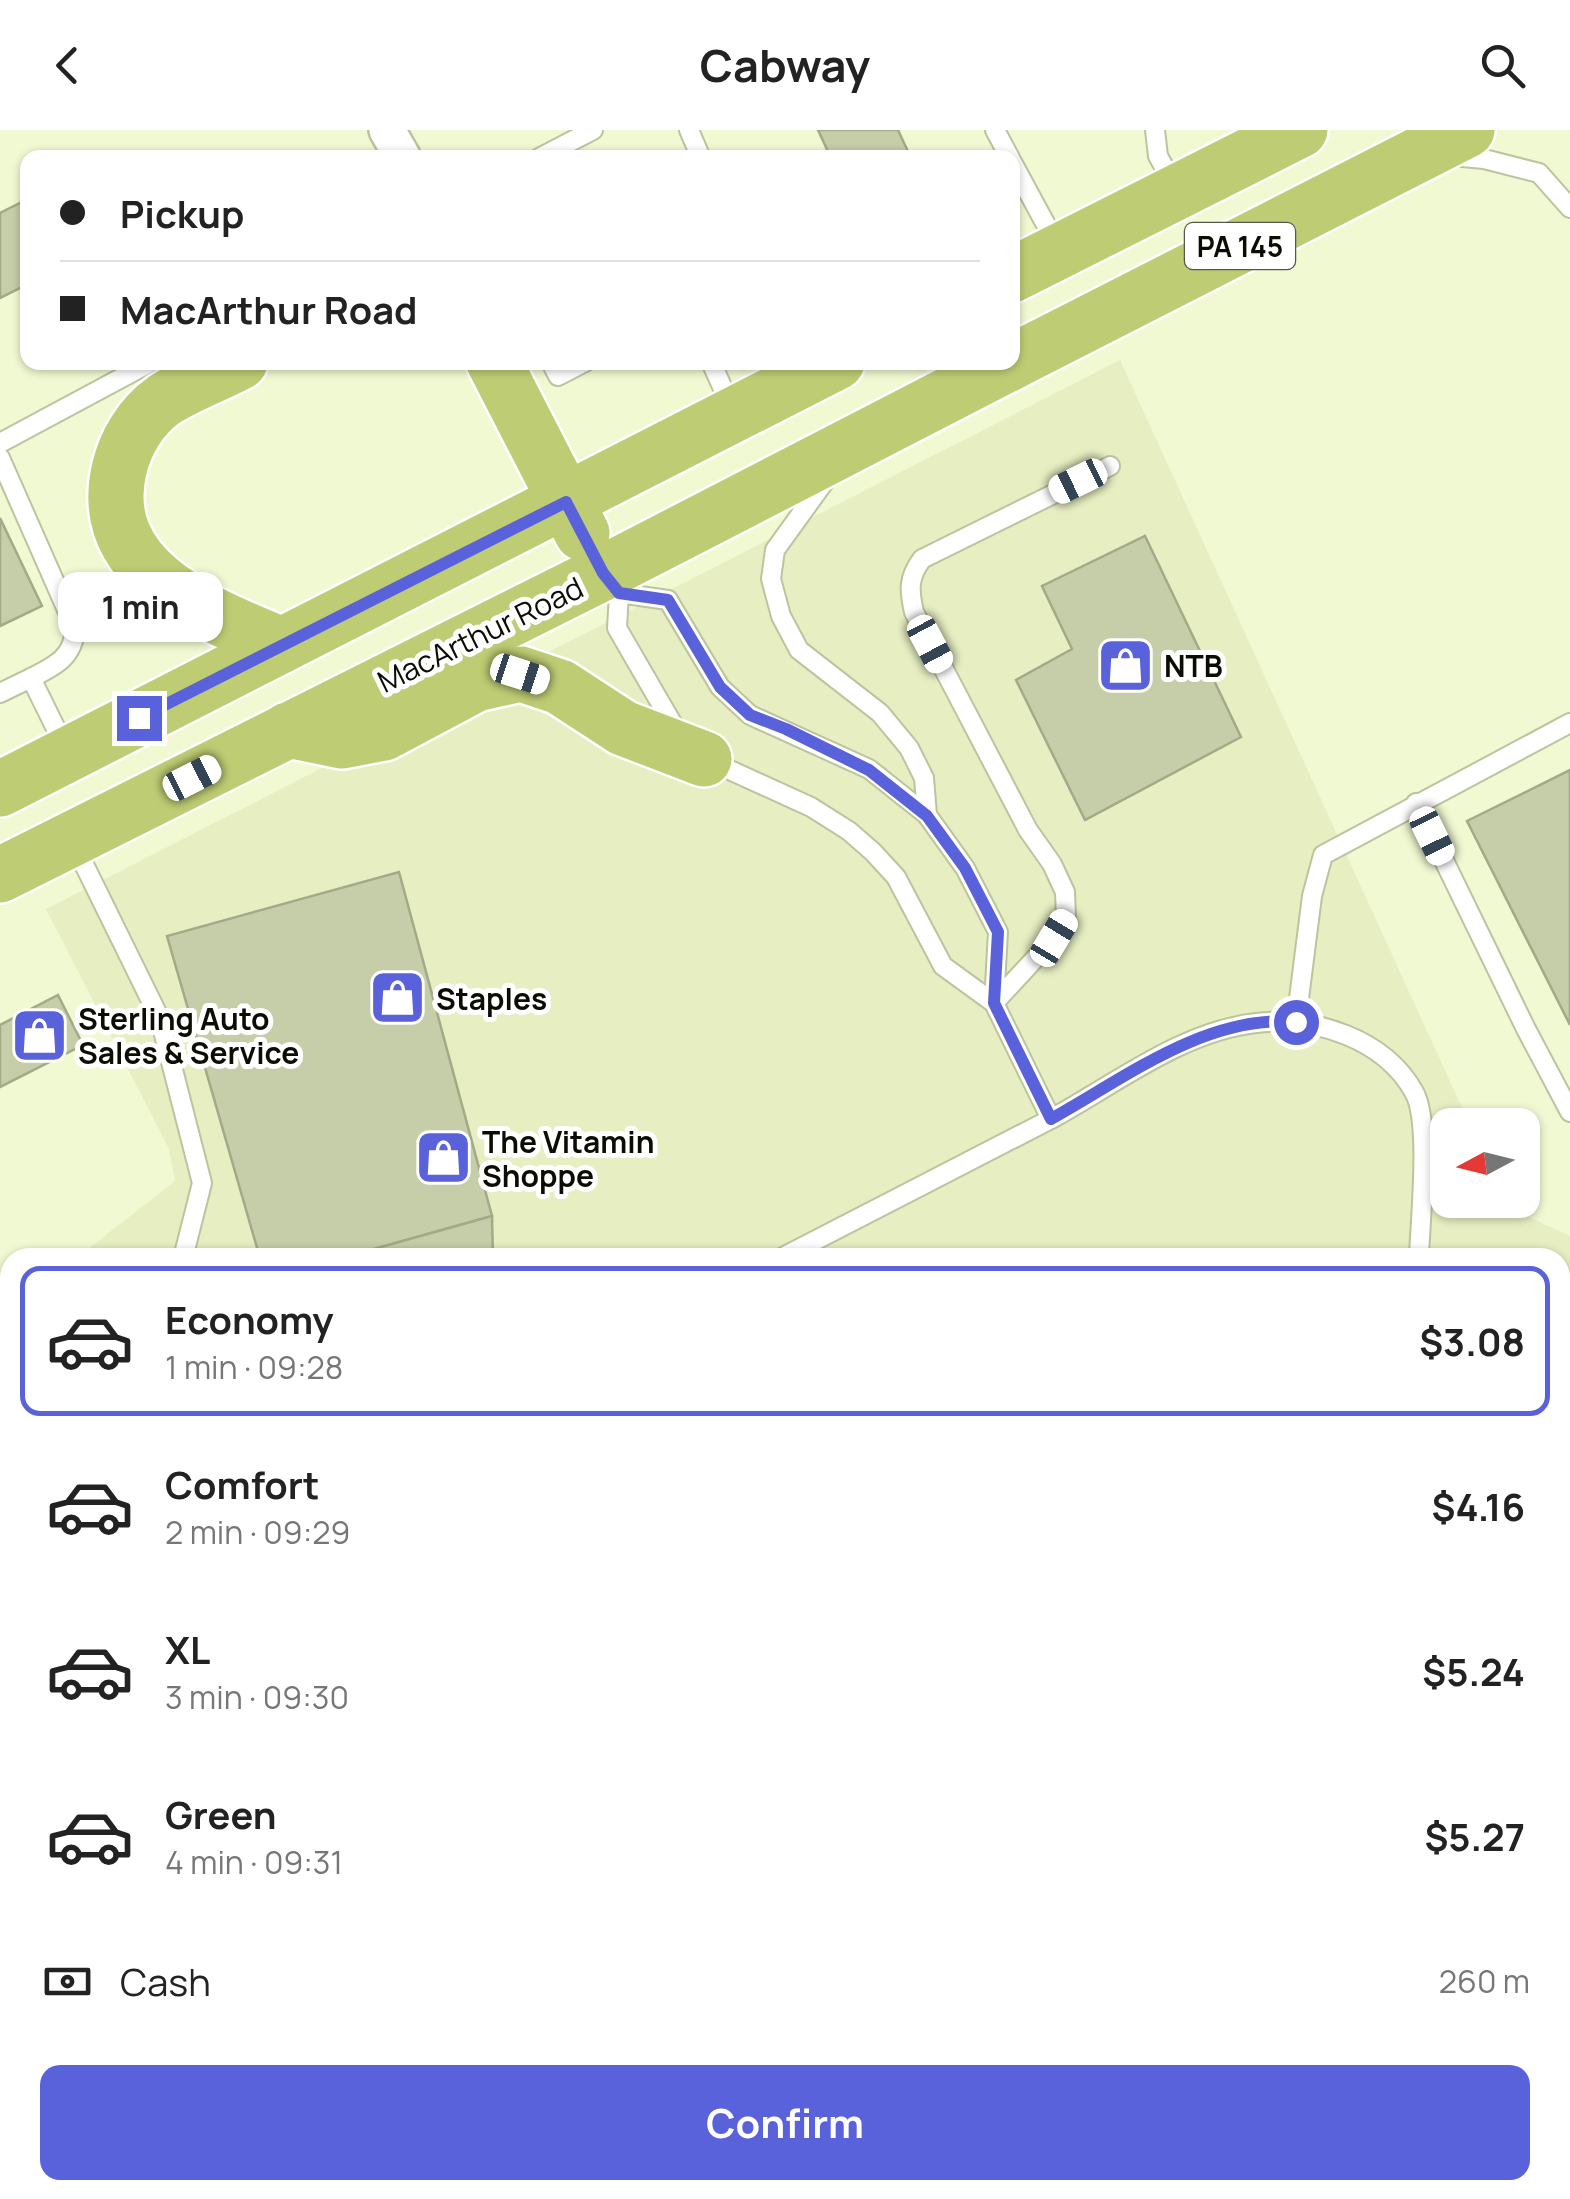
<!DOCTYPE html>
<meta charset="utf-8">
<style>
body{margin:0;font-family:Manrope,sans-serif;background:#f6f6f6;color:#222;height:100vh;display:flex;flex-direction:column;font-size:38px;white-space:nowrap}
*{box-sizing:border-box;margin:0}
p{font-size:32px;color:#767676}
.icon{flex:none;width:55px;height:55px;fill:none;stroke:currentColor;stroke-width:2;stroke-linecap:round;stroke-linejoin:round}
.map{position:relative;flex:1;overflow:hidden}
.side{position:absolute;left:0px;top:1118px;width:1570px;height:952px;display:flex;flex-direction:column;background:#fff;border-radius:30px 30px 0 0;box-shadow:0 2px 8px #0004}
.side>*{flex:none}
.hud{position:absolute;left:20px;top:20px;width:1000px;height:220px;border-radius:20px;box-shadow:0 2px 8px #0004;display:grid;align-content:center;height:220px;padding:0 40px;background:#fff}
.needle{width:65px;rotate:263deg}
.buttons{position:absolute;left:1430px;top:978px;display:grid;gap:20px}
.buttons a{display:grid;place-items:center;width:110px;height:110px;border-radius:20px;background:#fff;box-shadow:0 2px 8px #0004;font-size:50px}
.end{position:absolute;width:45px;height:45px;margin:-22px;border:12px solid #5962da;background:#fff;box-shadow:0 0 0 5px #fff}
.from{border-radius:50%}
.bubble{position:absolute;height:70px;border-radius:20px;background:#fff;box-shadow:0 2px 8px #0004;font-size:32px;font-weight:700;line-height:70px;text-align:center}
.car{position:absolute;width:30px;height:60px;margin:-30px -15px;border-radius:12px;box-shadow:0 0 8px 2px #0007;background:linear-gradient(#fff 24%,#345 0 40%,#fff 0 76%,#345 0 86%,#fff 0)}
.hud b{display:flex;align-items:center;gap:35px;height:95px;font-size:38px}
.hud b+b{border-top:2px solid #e0e0e0}
.hud i{width:25px;height:25px;background:#222}
ul{padding:18px 0 0;list-style:none}
li{display:flex;align-items:center;gap:30px;height:150px;margin:0 20px 15px;padding:0 20px;border:5px solid transparent;border-radius:20px}
li div{flex:1}
li b{display:block;font-size:38px}
li em{font-style:normal;font-weight:700}
li.selected{border-color:#5962da}
li>.icon{width:90px;height:90px;stroke-width:1.5}
.pay{display:flex;align-items:center;gap:25px;height:110px;padding:0 40px;font-size:38px}
.pay p{margin-inline-start:auto}
.action{display:flex;gap:20px;margin-top:auto;padding:20px 40px}
.action a{flex:1;height:115px;border-radius:20px;background:#5962da;color:#fff;font-size:40px;font-weight:700;line-height:115px;text-align:center}
header{display:flex;justify-content:space-between;align-items:center;height:130px;padding:0 40px;background:#fff;font-size:45px;font-weight:700}
.map>svg:first-child{display:block}
.built{fill:#e6eec2}
.building{fill:#c6cda9;stroke:#a3aa87;stroke-width:2.5}
.lines{fill:none;stroke-linecap:round;stroke-linejoin:round}
.lane-casing{stroke:#bcc49f;stroke-width:22}
.street-casing{stroke:#bcc49f;stroke-width:40}
.highway-casing{stroke:#fff;stroke-width:60}
.lane{stroke:#fff;stroke-width:18}
.street{stroke:#fff;stroke-width:35}
.highway{stroke:#becd74;stroke-width:55}
.route{stroke:#5962da;stroke-width:12}
.labels{text-anchor:middle;dominant-baseline:central;stroke-width:10;stroke-linejoin:round;paint-order:stroke}
.shield{fill:#fff;stroke:#54564f;stroke-width:2.5}
.shield-label{font-size:28px;font-weight:bold;fill:#0b0d03}
.street-label{font-size:30px;fill:#0b0d03;stroke:#fff}
.poi-label{font-size:30px;font-weight:bold;fill:#0b0d03;stroke:#fff;text-anchor:start}
</style>
<header><svg class="icon" aria-label="back" viewBox="0 0 24 24"><path d="M15 5l-7 7 7 7"/></svg>Cabway<svg class="icon" aria-label="search" viewBox="0 0 24 24"><circle cx="10" cy="10" r="6"/><path d="M15 15l6 6"/></svg></header>
<div class="map">
<svg width="1570" height="2069" viewBox="0 0 1570 2069">
<rect width="100%" height="100%" fill="#f1f9d3"/>
<polygon class="built" points="1120,230 1470,995 1448,995 1448,1070 1504,1070 1507,1077 1570,1106 1570,2069 0,2069 0,1225 10,1212 10,2060 1560,2060 1560,1128 78,1127 175,1051 169,1019 46,779"/>
<g class="building">
<polygon points="818,0 898,0 911,28 831,28"/>
<polygon points="28,69 28,154 0,168 0,83"/>
<polygon points="0,388 42,476 0,496"/>
<polygon points="1145,406 1241,607 1085,690 1016,550 1072,519 1042,456"/>
<polygon points="1570,640 1570,895 1467,691"/>
<polygon points="399,742 492,1086 342,1128 260,1128 167,806"/>
<polygon points="58,865 83,915 0,957 0,895"/>
<polygon points="492,1086 493,1128 342,1128"/>
<polygon points="1560,1944 1570,1944 1570,2069 1426,2069 1426,2060 1560,2060"/>
<polygon points="57,2060 497,2060 498,2069 56,2069"/>
<polygon points="497,2060 1051,2060 1051,2069 498,2069"/>
<rect x="1051" y="2060" width="258" height="9"/>
<rect x="1309" y="2060" width="117" height="9"/>
</g>
<g class="lines">
<defs>
<g id="lane">
<polyline points="689,0 701,28"/>
<polyline points="995,0 1010,28"/>
<polyline points="1155,0 1158,26 1174,55"/>
<polyline points="1452,26 1484,29 1539,43 1570,78"/>
<polyline points="539,28 593,0"/>
<polyline points="1012,32 1058,117"/>
<polyline points="551,232 558,246 585,232"/>
<polyline points="711,232 733,281"/>
<polyline points="0,313 151,232"/>
<path d="M0,328l75,170c-1,29 -20,38 -44,50"/>
<polyline points="827,348 775,420 771,449 781,486 799,520 880,583 909,618 924,648 927,685"/>
<polyline points="607,447 619,463 617,498 679,605"/>
<polyline points="619,463 668,470 720,557 750,585 869,639 927,685 965,738 998,802 994,873"/>
<polyline points="0,563 31,548 66,619"/>
<polyline points="710,631 811,677 849,701 873,722 896,747 943,836 994,873 1051,989"/>
<polyline points="1416,673 1526,899 1570,982"/>
<polyline points="74,714 160,889 202,1053 183,1128"/>
<path d="M994,873l60,-65 12,-19 -1,-27 -13,-28 -24,-34 -114,-218c-5,-22 -6,-34 8,-53l188,-93"/>
<polyline points="1296,892 1312,766 1323,725 1570,593"/>
<path d="M781,1128c90,-47 180,-92 270,-139 63,-34 131,-88 205,-96 57,-7 128,15 158,69 17,29 6,128 5,166"/>
<polyline points="1560,1174 1570,1176"/>
<polyline points="1560,1921 1570,1921"/>
<polyline points="21,2060 21,2069"/>
</g>
<polyline id="street" points="387,0 403,28"/>
<g id="highway">
<polyline points="1012,145 1300,0"/>
<path d="M240,232c-24,13 -53,23 -76,38 -23,16 -39,43 -45,70 -23,103 89,144 163,175"/>
<polyline points="494,232 582,403"/>
<polyline points="1012,232 1467,0"/>
<polyline points="288,600 342,611 384,603 476,554 521,544 560,557 623,598 704,629"/>
<polyline points="0,659 837,232"/>
<polyline points="0,745 603,443 1012,232"/>
</g>
</defs>
<use href="#lane" class="lane-casing"/>
<use href="#street" class="street-casing"/>
<use href="#highway" class="highway-casing"/>
<use href="#lane" class="lane"/>
<use href="#street" class="street"/>
<use href="#highway" class="highway"/>
</g>
<g class="lines">
<path class="route" d="M139,588l427,-216 37,71 16,20 49,7 52,87 30,28 36,14 83,41 58,46 38,52 33,64 -4,71 57,116c74,-41 156,-105 245,-97"/>
</g>
<defs>
<symbol id="shop-square" viewBox="-11 -11 22 22"><rect x="-9" y="-9" width="18" height="18" rx="4" fill="#5962da" stroke="#fff"/><path d="M-5-2.5h2.3a2.7 3.5 0 0 1 5.4 0H5L5.5 6h-11ZM-1.5-2.5h3a1.5 2.3 0 0 0-3 0Z" fill="#fff"/></symbol>
</defs>
<g fill-rule="evenodd">
<use href="#shop-square" x="1094" y="504" width="63" height="63"/>
<use href="#shop-square" x="366" y="836" width="63" height="63"/>
<use href="#shop-square" x="8" y="874" width="63" height="63"/>
<use href="#shop-square" x="412" y="996" width="63" height="63"/>
</g>
<g class="labels">
<rect class="shield" x="1185" y="93" width="110" height="46" rx="8"/>
<g class="shield-label">
<text x="1240" y="116">PA 145</text>
</g>
<g class="street-label">
<text transform="translate(480 504) rotate(-26)">MacArthur Road</text>
</g>
<g class="poi-label">
<text x="1164" y="535">NTB</text>
<text x="436" y="868">Staples</text>
<text x="78" y="888">Sterling Auto<tspan x="78" dy="34">Sales &amp; Service</tspan></text>
<text x="482" y="1011">The Vitamin<tspan x="482" dy="34">Shoppe</tspan></text>
</g>
</g>
</svg>
<div class="buttons">
<a><svg class="needle" viewBox="-14 -14 28 28"><path d="M0-13l5 13h-10z" fill="#e53935"/><path d="M0 13l5-13h-10z" fill="#767676"/></svg></a>
</div>
<i class="end from" style="left:1296px;top:892px"></i>
<i class="end" style="left:139px;top:588px"></i>
<div class="bubble" style="left:58px;top:442px;width:165px">1 min</div>
<i class="car" style="left:1078px;top:351px;rotate:244deg"></i>
<i class="car" style="left:930px;top:514px;rotate:152deg"></i>
<i class="car" style="left:520px;top:544px;rotate:108deg"></i>
<i class="car" style="left:192px;top:648px;rotate:63deg"></i>
<i class="car" style="left:1432px;top:706px;rotate:154deg"></i>
<i class="car" style="left:1054px;top:808px;rotate:31deg"></i>
<div class="hud">
<b><i class="from"></i>Pickup</b>
<b><i></i>MacArthur Road</b>
</div>
<section class="side">
<ul>
<li class="selected"><svg class="icon" aria-label="car" viewBox="0 0 24 24"><path d="M5 17H2v-5l4-1 3-4h7l3 4 3 1v5h-3M9 17h6M6 11h13"/><circle cx="7" cy="17" r="2"/><circle cx="17" cy="17" r="2"/></svg><div><b>Economy</b><p>1 min · 09:28</p></div><em>$3.08</em></li>
<li><svg class="icon" aria-label="car" viewBox="0 0 24 24"><path d="M5 17H2v-5l4-1 3-4h7l3 4 3 1v5h-3M9 17h6M6 11h13"/><circle cx="7" cy="17" r="2"/><circle cx="17" cy="17" r="2"/></svg><div><b>Comfort</b><p>2 min · 09:29</p></div><em>$4.16</em></li>
<li><svg class="icon" aria-label="car" viewBox="0 0 24 24"><path d="M5 17H2v-5l4-1 3-4h7l3 4 3 1v5h-3M9 17h6M6 11h13"/><circle cx="7" cy="17" r="2"/><circle cx="17" cy="17" r="2"/></svg><div><b>XL</b><p>3 min · 09:30</p></div><em>$5.24</em></li>
<li><svg class="icon" aria-label="car" viewBox="0 0 24 24"><path d="M5 17H2v-5l4-1 3-4h7l3 4 3 1v5h-3M9 17h6M6 11h13"/><circle cx="7" cy="17" r="2"/><circle cx="17" cy="17" r="2"/></svg><div><b>Green</b><p>4 min · 09:31</p></div><em>$5.27</em></li>
</ul>
<div class="pay"><svg class="icon" aria-label="cash" viewBox="0 0 24 24"><path d="M3 7h18v10H3z"/><circle cx="12" cy="12" r="2"/></svg>Cash<p>260 m</p></div>
<div class="action"><a>Confirm</a></div>
</section>
</div>
